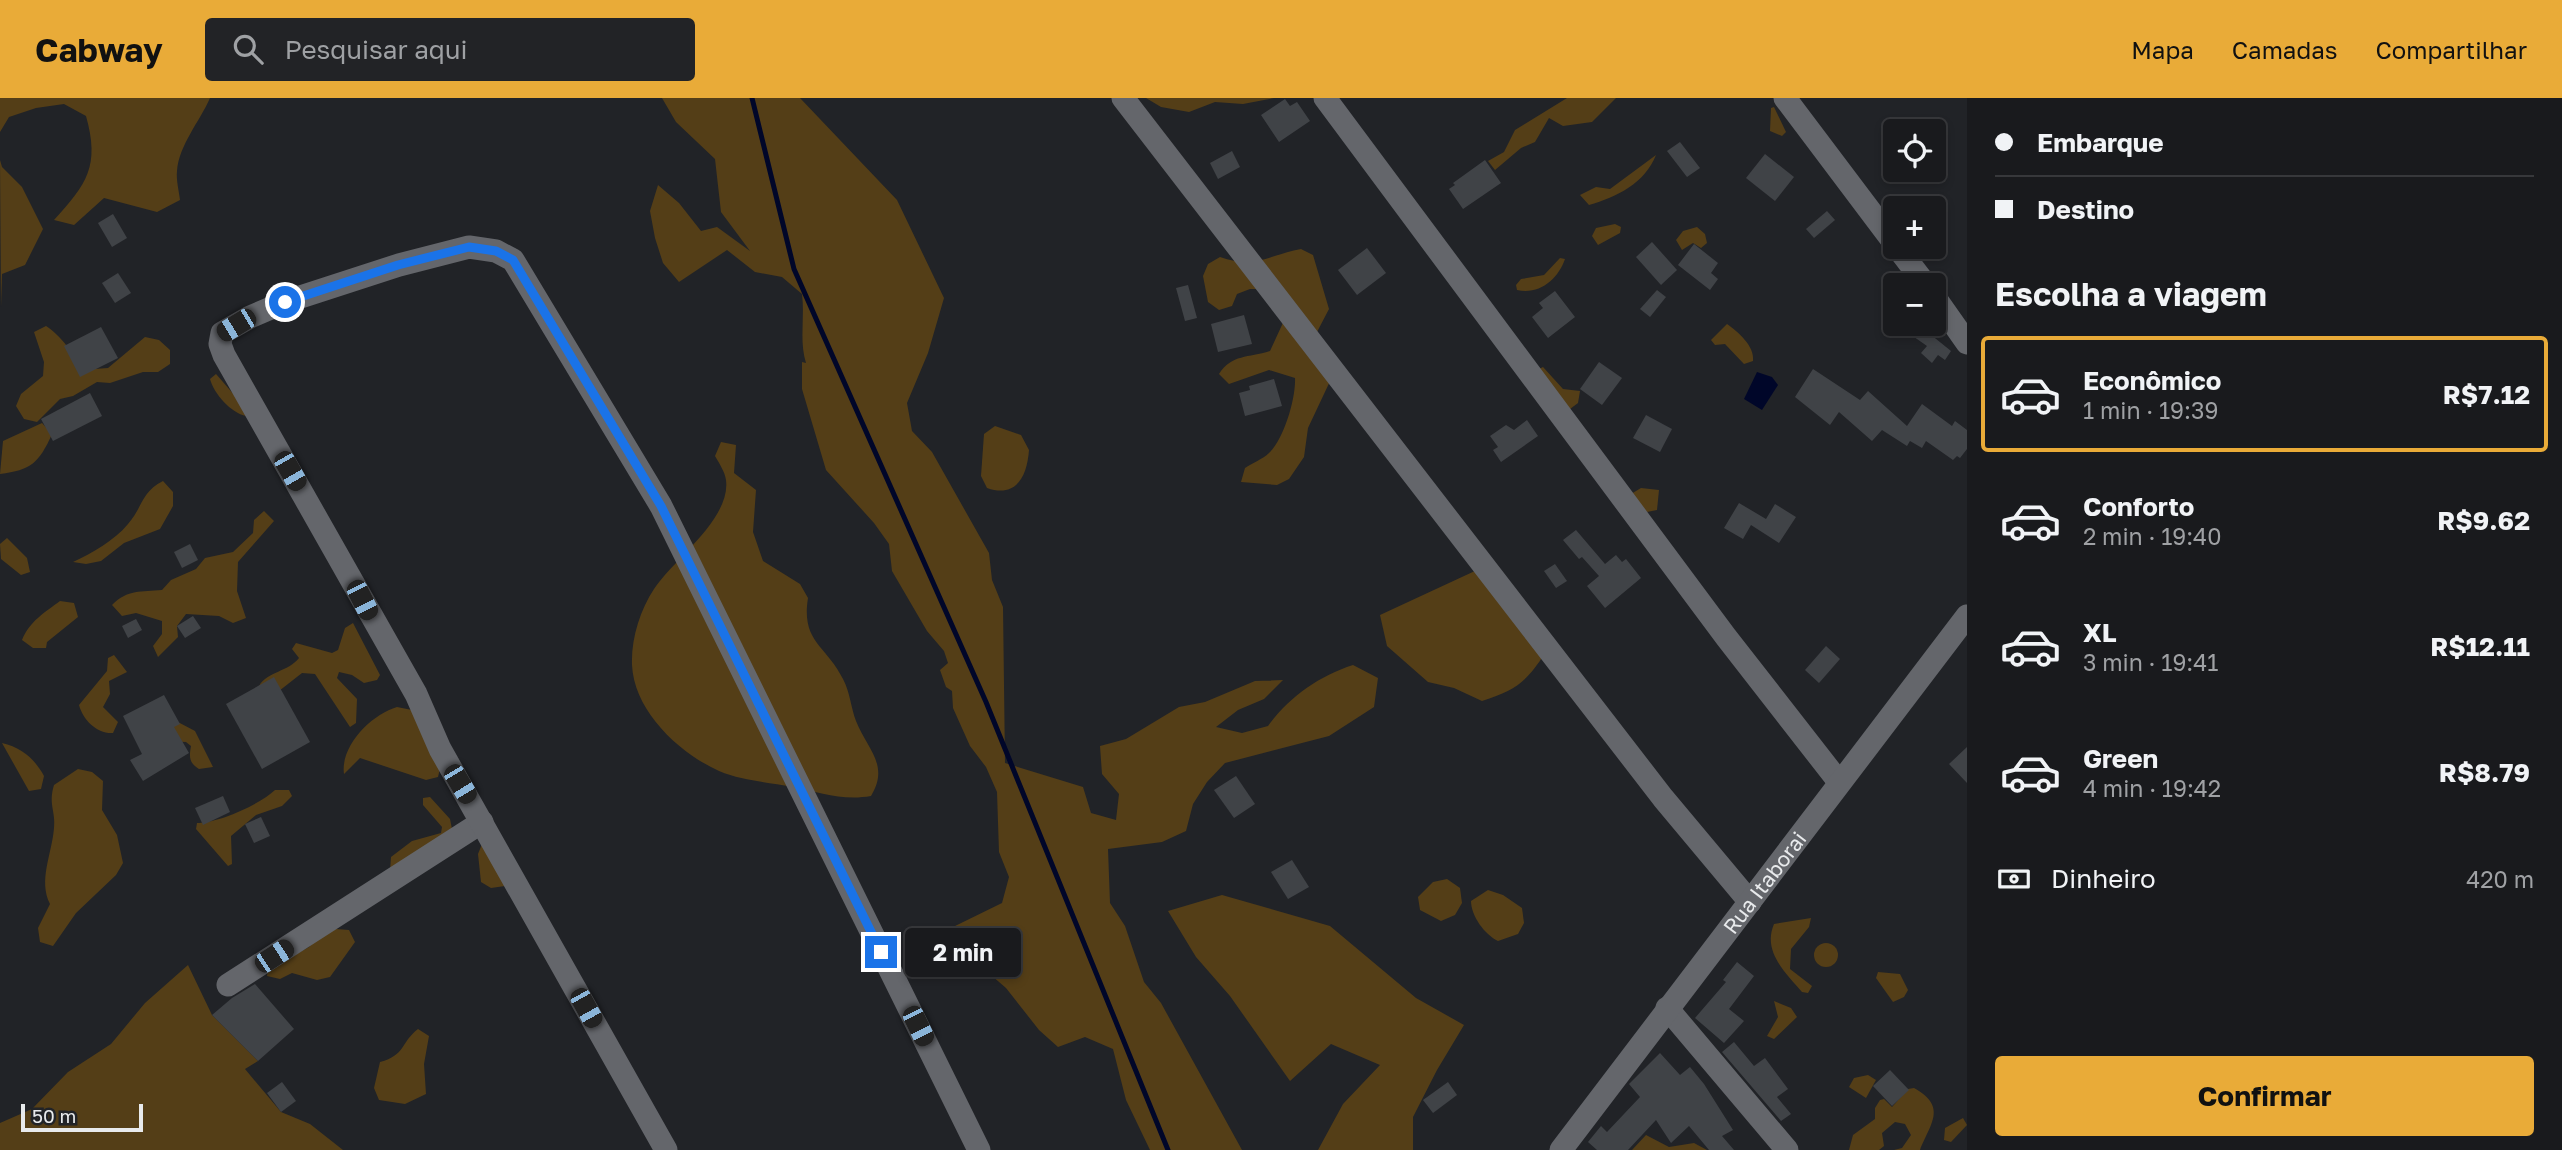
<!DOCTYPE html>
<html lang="pt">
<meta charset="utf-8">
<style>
body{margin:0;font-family:"Golos Text",sans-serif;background:#222326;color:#f1f3f6;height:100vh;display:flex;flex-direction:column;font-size:26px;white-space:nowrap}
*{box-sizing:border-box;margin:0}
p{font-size:23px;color:#9fa1a4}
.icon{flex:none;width:38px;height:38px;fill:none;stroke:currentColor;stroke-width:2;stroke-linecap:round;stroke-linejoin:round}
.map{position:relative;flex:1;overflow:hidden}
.panel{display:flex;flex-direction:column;background:#191a1d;width:595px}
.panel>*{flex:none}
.guide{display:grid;align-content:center;height:154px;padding:0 28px;background:#191a1d}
.controls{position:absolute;left:1883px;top:21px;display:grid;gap:14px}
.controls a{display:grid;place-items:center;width:63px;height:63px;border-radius:7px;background:#191a1d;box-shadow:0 4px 10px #0003,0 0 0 2px #37383b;font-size:35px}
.scale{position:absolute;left:21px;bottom:18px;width:122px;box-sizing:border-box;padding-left:7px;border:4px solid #e8eaec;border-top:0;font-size:19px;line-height:24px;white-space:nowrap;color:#e8eaec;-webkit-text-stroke:5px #212327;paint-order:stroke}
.end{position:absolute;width:32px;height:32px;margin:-16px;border:9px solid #1a73e8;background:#fff;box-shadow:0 0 0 4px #fff}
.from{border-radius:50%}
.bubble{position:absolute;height:49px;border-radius:7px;background:#191a1d;box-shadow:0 4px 10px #0003,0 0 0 2px #37383b;font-size:23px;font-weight:700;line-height:49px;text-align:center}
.car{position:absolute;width:21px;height:42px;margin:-21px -10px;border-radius:9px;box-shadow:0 0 5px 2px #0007;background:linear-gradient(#222 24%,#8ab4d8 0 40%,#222 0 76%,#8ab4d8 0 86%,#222 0)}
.guide b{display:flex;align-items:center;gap:24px;height:66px;font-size:26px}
.guide b+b{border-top:2px solid #37383b}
.guide i{width:18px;height:18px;background:#f1f3f6}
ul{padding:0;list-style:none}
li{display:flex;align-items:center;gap:21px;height:116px;margin:0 14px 10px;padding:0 14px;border:4px solid transparent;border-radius:7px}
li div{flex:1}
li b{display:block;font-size:26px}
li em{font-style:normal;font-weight:700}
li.current{border-color:#e9ab38}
li>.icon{width:63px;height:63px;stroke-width:1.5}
h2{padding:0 28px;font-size:32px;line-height:84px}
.pay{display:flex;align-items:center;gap:18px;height:77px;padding:0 28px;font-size:26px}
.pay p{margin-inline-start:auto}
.action{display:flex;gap:14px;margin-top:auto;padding:14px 28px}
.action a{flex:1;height:80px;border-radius:7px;background:#e9ab38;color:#111;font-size:28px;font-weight:700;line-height:80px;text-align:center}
header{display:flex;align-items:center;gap:42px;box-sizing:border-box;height:98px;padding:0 35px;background:#e9ab38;color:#111}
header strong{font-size:33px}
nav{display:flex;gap:38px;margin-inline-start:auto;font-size:24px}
.search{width:490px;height:63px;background:#222326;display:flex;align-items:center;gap:18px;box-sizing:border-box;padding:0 24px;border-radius:7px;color:#9fa1a4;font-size:26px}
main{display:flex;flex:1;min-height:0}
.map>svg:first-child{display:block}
.green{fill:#543e17}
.water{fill:#000629}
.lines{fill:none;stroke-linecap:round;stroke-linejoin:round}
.stream{stroke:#000629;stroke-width:5}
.building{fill:#404347}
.minor{stroke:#64666b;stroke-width:23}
.route{stroke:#1a73e8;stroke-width:9}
.labels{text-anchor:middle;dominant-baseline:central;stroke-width:6;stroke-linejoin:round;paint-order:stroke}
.street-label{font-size:21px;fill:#e8eaec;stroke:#212327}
</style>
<header>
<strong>Cabway</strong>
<div class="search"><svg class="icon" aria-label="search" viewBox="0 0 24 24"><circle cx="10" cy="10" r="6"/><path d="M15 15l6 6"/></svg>Pesquisar aqui</div>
<nav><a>Mapa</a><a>Camadas</a><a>Compartilhar</a></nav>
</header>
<main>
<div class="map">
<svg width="1967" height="1052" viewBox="0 0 1967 1052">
<rect width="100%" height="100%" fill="#212327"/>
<g class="green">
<path d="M0,0h210c-10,23 -31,47 -33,73 -1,9 2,20 3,29l-23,12 -53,-14 -30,27 -20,-5c33,-36 46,-54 32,-104l-22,-12 -28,4 -27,9 -9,15z"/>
<path d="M662,0h138l97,102 47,98 -16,55 -21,50 5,28 20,21 57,101 3,27 11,27 2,156 78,24 8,26 25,7 3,-26 -17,-20 -2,-28 26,-7 53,-32 26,-5 50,-21 28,-1 -19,19 -26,11 -22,17 26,6 26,-7c21,-29 51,-50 85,-61l25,13 -4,29 -45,29 -104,27 -18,19 -14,22 -7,27 -24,11 -54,7 2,54 15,23 19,56 17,21 81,147h-92l-24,-50 -13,-51 -28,-12 -27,10 -19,-17 -33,-42 -43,-37 -10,-24 49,-24 7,-26 -10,-25 -2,-60 -11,-25 -16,-21 -17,-38 -1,-17 -6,-4 -6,-17 8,-7 -4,-12 -17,-20 -35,-60 -3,-27 -15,-21 -48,-53 -24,-81v-27l4,1c-7,-22 -1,-45 -4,-69l-20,-17 -27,-5 -28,-22 -48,32 -16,-19 -8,-25 -5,-27 8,-26 21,18 22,28 16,-4 33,24 -29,-39 -6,-53 -39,-37z"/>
<polygon points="1146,0 1274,0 1243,6 1215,4 1189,14 1161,9"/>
<polygon points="1567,0 1616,0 1592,24 1563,28 1549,20 1535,44 1521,50 1495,72 1488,63 1504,54 1515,32"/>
<polygon points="1774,9 1786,34 1782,38 1770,33 1771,10"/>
<path d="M1656,57c-11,28 -39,42 -67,50l-9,-10 16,-8 14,2z"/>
<polygon points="0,62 2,69 22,89 43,131 25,167 2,176 1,209"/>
<polygon points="1615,126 1621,129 1620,135 1598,147 1592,138 1596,130"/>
<polygon points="1697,129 1705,136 1707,145 1701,150 1693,145 1682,152 1676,142 1683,133"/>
<path d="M1301,151l12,6 16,54 -12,23 15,45 -24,51 -4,29 -15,22 -12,6 -36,-3 4,-14c7,-5 18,-9 24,-15 15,-14 27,-55 26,-75l-26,-8 -40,14 -10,-10c13,-20 29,-16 51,-23l17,-37 -24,-25h-13l-13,5 -5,12 -13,4 -11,-8 -5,-26 5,-12 12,-7c35,12 49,-2 81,-8z"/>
<path d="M1560,160l5,1c-7,20 -25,36 -48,31l-1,-5 5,-6 23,-4z"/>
<path d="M1727,226c11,8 28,22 26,37l-9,3 -19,-20 -10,1 -4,-5z"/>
<path d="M46,228c14,9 29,28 35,44l27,-2 37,-31 14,3 11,10v14l-12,8h-15l-33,11 -13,-1 -24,14 -13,3 -23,23 -13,-3 -8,-13 5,-12 22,-18 1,-14 -10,-30z"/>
<polygon points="1543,269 1563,291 1580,293 1578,305 1570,311 1539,271"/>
<path d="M216,276l27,31 3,11c-15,-3 -32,-22 -36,-37z"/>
<path d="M42,325l10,11c-13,29 -21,36 -52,40l3,-33z"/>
<path d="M995,328l26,9 8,15c-2,27 -13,48 -42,38l-6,-12 3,-42z"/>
<path d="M721,344l15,3 -2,28 22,17 -3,42 10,29 37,23 8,14c-7,44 18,47 35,81 7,13 8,29 13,42 11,28 34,44 15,75 -29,5 -52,-4 -79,-9 -24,-5 -49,-6 -73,-16 -40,-18 -85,-60 -87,-106 -1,-26 8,-55 22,-76 20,-30 77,-70 72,-109 -1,-8 -7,-17 -11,-24z"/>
<path d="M163,383l10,11v14l-13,23 -36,14 -23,18 -15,3 -13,-2c19,-9 41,-21 55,-38 15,-17 13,-32 35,-43z"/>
<polygon points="1641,390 1659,392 1657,412 1647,414 1631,396"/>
<path d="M264,413l10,10 -36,41 -1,29 9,27 -13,5 -14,-7 -33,-2 -9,12 1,11 -20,20 -5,-11 9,-12v-13l-26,-8 -14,3 -10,-11c16,-16 29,-13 50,-15l9,-10 25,-11 9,-11 28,-6 20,-19 1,-13z"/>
<polygon points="7,440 27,460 30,474 21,477 1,461 0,446"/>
<path d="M1477,472l68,83c-19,30 -30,37 -63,48l-28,-13 -26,-6 -41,-36 -7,-31z"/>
<path d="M60,503l14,2 4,14 -31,25 -1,6h-13l-11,-8c8,-19 22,-27 38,-39z"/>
<path d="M353,525l27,52 -3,5 -13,3 -12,-8 -13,-3 -2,6 20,21 -1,24 -6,4 -35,-53 -13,-1 -23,18 -20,-5c9,-15 29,-14 40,-28l-7,-9 4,-6 36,10 6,-3 7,-22z"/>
<path d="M114,557l13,17 -18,9 1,13 -7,13 15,15 -5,11c-16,1 -30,-13 -34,-28l28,-34 1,-13z"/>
<path d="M397,609l15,3 28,59 -2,8 -12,3 -66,-22 -16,16c-4,-28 28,-60 53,-67z"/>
<path d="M176,623l19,10 18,36 -14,2c-10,-6 -10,-12 -8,-23l-5,-4 -47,-2z"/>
<path d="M2,645c20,5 32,15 42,33l-3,13 -12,2z"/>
<path d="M78,671l14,3 11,9 -1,29 15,25 6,28 -7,12 -40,38 -23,33 -13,-4 -2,-14 12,-24c-12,-24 2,-50 4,-76 2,-16 -6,-24 0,-43z"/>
<path d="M275,692h14l3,6 -10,10 -26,9 -25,21 1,28 -4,2 -32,-37 1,-6c21,0 62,-18 78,-33z"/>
<polygon points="430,699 450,721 453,736 390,773 391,759 412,743 441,735 442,729 423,707 423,700"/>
<polygon points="482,746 505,788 491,790 481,784 478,756"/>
<polygon points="1447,781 1460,790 1462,805 1455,817 1441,823 1420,812 1418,799 1433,784"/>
<path d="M1488,792l15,5 19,13 2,15 -6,11 -20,7c-13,-6 -27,-25 -27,-40z"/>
<polygon points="1222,797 1330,828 1416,900 1464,927 1437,972 1413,1019 1413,1052 1318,1052 1343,1006 1380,967 1331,946 1290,983 1230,898 1196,859 1168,813"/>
<path d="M1811,820l-2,9 -18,22 -1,20 22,17 -4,7 -6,-1c-16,-19 -40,-40 -28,-68z"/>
<polygon points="336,831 349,832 355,844 330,879 317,882 292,875 280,881 267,878 268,872 309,849 323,834"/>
<circle cx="1826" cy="857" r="12"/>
<polygon points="188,867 212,917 258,963 245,971 281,1014 310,1026 343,1052 0,1052 0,1025 32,1011 68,974 111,946 145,905"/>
<polygon points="1878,874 1900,876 1908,892 1904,899 1893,904 1876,880"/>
<polygon points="1774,903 1791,910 1797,919 1774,941 1767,938 1778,919"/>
<path d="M418,931l11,7 -5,28 2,30 -21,10 -26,-4 -5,-12 6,-26c26,-7 20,-19 38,-33z"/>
<polygon points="1868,977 1876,982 1866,1000 1849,989 1854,980"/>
<path d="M1914,990c34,19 16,36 6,62h-26l8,-2 9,-13 -6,-11 -10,-2 -13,11 2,13 -5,4h-30l4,-15 22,-16v-11l5,-8 4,-1 8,8 16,-18z"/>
<polygon points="1963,1020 1967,1027 1951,1044 1944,1042 1945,1030"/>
<polygon points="1646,1037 1669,1049 1694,1045 1707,1052 1632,1052"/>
</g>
<polygon class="water" points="1757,274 1772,279 1778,287 1762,312 1744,301"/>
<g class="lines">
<polyline class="stream" points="752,0 794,171 986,604 1168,1052"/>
</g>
<g class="building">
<polygon points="1285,1 1290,8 1297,4 1310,23 1279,44 1261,17"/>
<polygon points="1680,44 1700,70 1687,79 1667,53"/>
<polygon points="1232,53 1240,69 1218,81 1210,65"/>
<polygon points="1765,56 1794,79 1775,103 1746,80"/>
<polygon points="1485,62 1501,85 1463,111 1449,91 1455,87 1453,85"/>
<polygon points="1827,113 1835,122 1814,140 1806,131"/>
<polygon points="113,116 127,140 112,149 98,125"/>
<polygon points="1652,144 1677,172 1661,187 1636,159"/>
<polygon points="1694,146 1718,165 1711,175 1718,181 1710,192 1678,167"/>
<polygon points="1367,150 1386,175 1357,197 1338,172"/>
<polygon points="118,175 131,195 115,205 102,185"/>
<polygon points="1188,187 1197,220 1185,223 1176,190"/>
<polygon points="1657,192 1666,199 1650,219 1640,211"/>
<polygon points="1555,193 1575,219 1548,240 1532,219 1543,210 1539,205"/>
<polygon points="1244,217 1252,246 1218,254 1211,226"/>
<polygon points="1914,226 1929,226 1925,232 1951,253 1945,262 1938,257 1932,265 1921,255 1927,248 1907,234"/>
<polygon points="101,229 118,260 80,279 64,248"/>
<polygon points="1599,264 1622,280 1602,307 1580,291"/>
<polygon points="1813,271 1860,302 1868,293 1907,328 1922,306 1952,328 1955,323 1967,332 1967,351 1960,360 1957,358 1953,362 1926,343 1922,350 1910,343 1907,348 1882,332 1872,343 1839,314 1830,327 1795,299"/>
<polygon points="1274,281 1282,308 1245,318 1239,295 1250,292 1249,288"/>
<polygon points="90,295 102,318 53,343 41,321"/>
<polygon points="1646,317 1672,331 1660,354 1633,340"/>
<polygon points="1527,322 1538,338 1501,364 1493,352 1498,349 1490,338 1506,327 1514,332"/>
<polygon points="1739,405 1766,421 1775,406 1796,419 1779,445 1751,427 1743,441 1724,430"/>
<polygon points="1576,432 1605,466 1616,457 1622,464 1626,461 1641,480 1605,510 1587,488 1599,478 1582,459 1579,461 1563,442"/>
<polygon points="190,446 198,462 182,470 174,454"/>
<polygon points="1555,466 1567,483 1556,490 1544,473"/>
<polygon points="193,518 201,530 185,540 177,528"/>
<polygon points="136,521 142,532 128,540 122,528"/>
<polygon points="1826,548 1840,561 1819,585 1805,572"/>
<polygon points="274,579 310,644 262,671 226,606"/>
<polygon points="164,597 180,626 174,629 189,655 143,683 130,662 142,656 123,618"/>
<polygon points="1967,649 1967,685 1949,666"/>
<polygon points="1236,678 1255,706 1234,720 1214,692"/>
<polygon points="223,698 230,714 203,727 195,710"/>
<polygon points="261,719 270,738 254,745 245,726"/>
<polygon points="1292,762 1309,789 1288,801 1271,774"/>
<polygon points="1737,864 1754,878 1729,911 1744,923 1724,945 1695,920 1726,884 1723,882"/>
<polygon points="255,886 294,931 258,963 212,917 232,900"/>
<polygon points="1734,944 1754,968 1765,960 1788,991 1777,999 1791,1016 1781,1023 1722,954"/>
<polygon points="1660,955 1680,977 1690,969 1704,986 1733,1032 1722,1038 1734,1052 1709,1052 1689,1028 1671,1045 1656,1022 1628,1052 1597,1052 1588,1044 1601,1028 1607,1034 1640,999 1629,986"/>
<polygon points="1890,972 1909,992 1892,1008 1873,988"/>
<polygon points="282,984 296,1003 281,1014 267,995"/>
<polygon points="1448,984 1457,997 1433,1015 1423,1002"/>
</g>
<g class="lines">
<g class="minor">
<polyline points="1123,0 1663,700 1750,804"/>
<polyline points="1325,0 1726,539 1839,684"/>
<polyline points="1785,0 1895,146"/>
<polyline points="1897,149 1926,187"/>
<polyline points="1934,198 1967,245"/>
<polyline points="228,887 482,724"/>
<polyline points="1667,910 1787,1052"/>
<polyline points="666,1052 440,651 416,596 224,257 220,246 222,235 250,219 285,204 399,167 469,149 496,153 513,162 661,408 979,1052"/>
<path id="s1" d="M1561,1052l406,-534"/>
</g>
</g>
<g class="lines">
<polyline class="route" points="285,204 398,167 469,149 496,153 513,162 661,408 881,854"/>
</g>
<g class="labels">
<g class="street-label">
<text stroke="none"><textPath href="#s1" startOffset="336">Rua Itaborai</textPath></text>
</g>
</g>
</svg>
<div class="controls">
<a><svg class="icon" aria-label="locate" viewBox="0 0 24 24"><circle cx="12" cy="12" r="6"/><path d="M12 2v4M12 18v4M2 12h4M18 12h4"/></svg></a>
<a>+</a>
<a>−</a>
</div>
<div class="scale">50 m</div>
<i class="end from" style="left:285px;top:204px"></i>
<i class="end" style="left:881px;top:854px"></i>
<div class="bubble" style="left:905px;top:830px;width:116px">2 min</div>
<i class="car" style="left:236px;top:227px;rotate:239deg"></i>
<i class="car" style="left:290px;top:373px;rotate:150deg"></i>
<i class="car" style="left:362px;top:502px;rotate:153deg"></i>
<i class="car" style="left:460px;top:686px;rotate:149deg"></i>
<i class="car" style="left:274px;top:858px;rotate:57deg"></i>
<i class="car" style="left:586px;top:910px;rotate:151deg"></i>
<i class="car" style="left:918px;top:928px;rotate:154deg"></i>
</div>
<section class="panel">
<div class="guide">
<b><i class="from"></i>Embarque</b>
<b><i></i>Destino</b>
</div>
<h2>Escolha a viagem</h2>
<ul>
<li class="current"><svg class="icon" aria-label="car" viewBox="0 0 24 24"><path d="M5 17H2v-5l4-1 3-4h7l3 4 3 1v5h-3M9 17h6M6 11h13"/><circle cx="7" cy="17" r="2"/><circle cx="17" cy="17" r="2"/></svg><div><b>Econômico</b><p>1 min · 19:39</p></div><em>R$7.12</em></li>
<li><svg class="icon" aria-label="car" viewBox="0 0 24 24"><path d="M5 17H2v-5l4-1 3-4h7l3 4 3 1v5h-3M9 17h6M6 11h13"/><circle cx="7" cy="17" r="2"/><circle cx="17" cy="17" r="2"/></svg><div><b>Conforto</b><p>2 min · 19:40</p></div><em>R$9.62</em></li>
<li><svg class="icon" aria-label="car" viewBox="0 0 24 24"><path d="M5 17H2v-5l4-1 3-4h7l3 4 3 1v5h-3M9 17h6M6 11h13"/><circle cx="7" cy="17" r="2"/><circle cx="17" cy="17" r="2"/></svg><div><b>XL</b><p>3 min · 19:41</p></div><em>R$12.11</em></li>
<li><svg class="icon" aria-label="car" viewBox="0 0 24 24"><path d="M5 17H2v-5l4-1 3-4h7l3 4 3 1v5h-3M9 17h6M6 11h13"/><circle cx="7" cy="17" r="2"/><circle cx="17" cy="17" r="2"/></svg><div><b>Green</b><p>4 min · 19:42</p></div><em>R$8.79</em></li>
</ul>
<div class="pay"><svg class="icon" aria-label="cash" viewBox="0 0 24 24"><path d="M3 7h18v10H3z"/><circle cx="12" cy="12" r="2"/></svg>Dinheiro<p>420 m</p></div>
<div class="action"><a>Confirmar</a></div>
</section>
</main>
